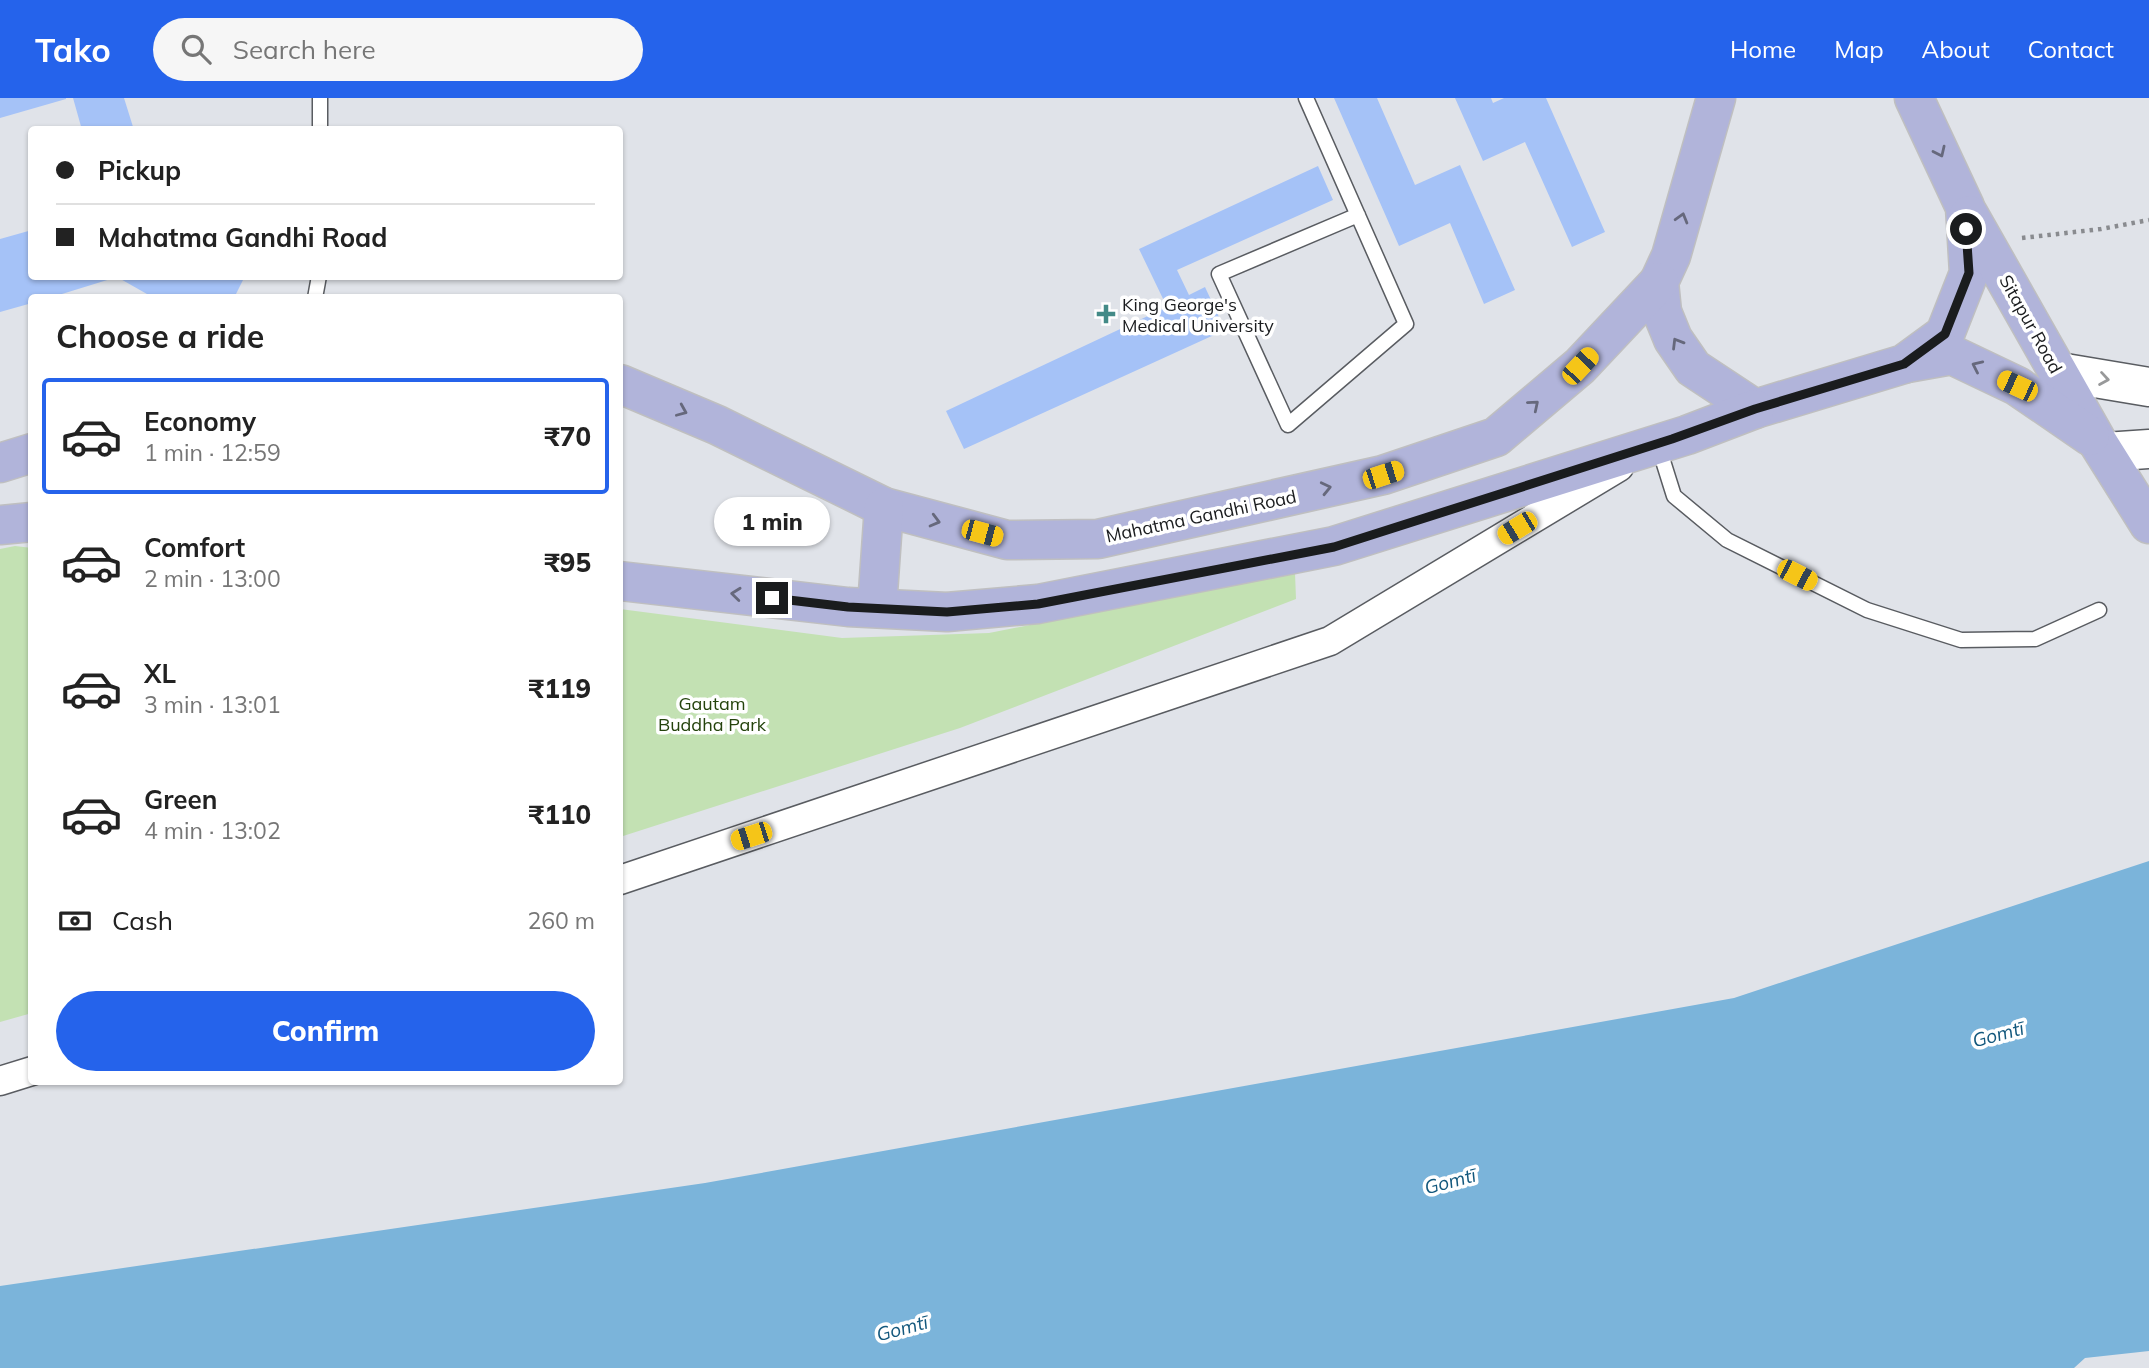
<!DOCTYPE html>
<meta charset="utf-8">
<style>
body{margin:0;font-family:Mulish,sans-serif;background:#f6f6f6;color:#222;height:100vh;display:flex;flex-direction:column;font-size:26px;white-space:nowrap}
*{box-sizing:border-box;margin:0}
p{font-size:23px;color:#767676}
.icon{flex:none;width:38px;height:38px;fill:none;stroke:currentColor;stroke-width:2;stroke-linecap:round;stroke-linejoin:round}
.map{position:relative;flex:1;overflow:hidden}
.details{position:absolute;left:28px;top:196px;width:595px;height:791px;display:flex;flex-direction:column;background:#fff;border-radius:7px;box-shadow:0 2px 5px #0004}
.details>*{flex:none}
.hud{position:absolute;left:28px;top:28px;width:595px;height:154px;border-radius:7px;box-shadow:0 2px 5px #0004;display:grid;align-content:center;height:154px;padding:0 28px;background:#fff}
.end{position:absolute;width:32px;height:32px;margin:-16px;border:9px solid #1a1c1e;background:#fff;box-shadow:0 0 0 4px #fff}
.from{border-radius:50%}
.bubble{position:absolute;height:49px;border-radius:24px;background:#fff;box-shadow:0 2px 5px #0004;font-size:23px;font-weight:800;line-height:49px;text-align:center}
.car{position:absolute;width:21px;height:42px;margin:-21px -10px;border-radius:9px;box-shadow:0 0 5px 2px #0007;background:linear-gradient(#f5c518 24%,#345 0 40%,#f5c518 0 76%,#345 0 86%,#f5c518 0)}
.hud b{display:flex;align-items:center;gap:24px;height:66px;font-size:26px}
.hud b+b{border-top:2px solid #e0e0e0}
.hud i{width:18px;height:18px;background:#222}
ul{padding:0;list-style:none}
li{display:flex;align-items:center;gap:21px;height:116px;margin:0 14px 10px;padding:0 14px;border:4px solid transparent;border-radius:7px}
li div{flex:1}
li b{display:block;font-size:26px}
li em{font-style:normal;font-weight:800}
li.current{border-color:#2563eb}
li>.icon{width:63px;height:63px;stroke-width:1.5}
h2{padding:0 28px;font-size:32px;line-height:84px}
.pay{display:flex;align-items:center;gap:18px;height:77px;padding:0 28px;font-size:26px}
.pay p{margin-inline-start:auto}
.button{display:flex;gap:14px;margin-top:auto;padding:14px 28px}
.button a{flex:1;height:80px;border-radius:42px;background:#2563eb;color:#fff;font-size:28px;font-weight:800;line-height:80px;text-align:center}
header{display:flex;align-items:center;gap:42px;box-sizing:border-box;height:98px;padding:0 35px;background:#2563eb;color:#fff}
header strong{font-size:33px}
nav{display:flex;gap:38px;margin-inline-start:auto;font-size:24px}
.search{width:490px;height:63px;background:#f6f6f6;display:flex;align-items:center;gap:18px;box-sizing:border-box;padding:0 24px;border-radius:38px;color:#767676;font-size:26px}
.map>svg:first-child{display:block}
.green{fill:#c3e1b3}
.water{fill:#7bb4da}
.building{fill:#a5c2f7}
.lines{fill:none;stroke-linecap:round;stroke-linejoin:round}
.service-casing{stroke:#595c61;stroke-width:17}
.minor-casing{stroke:#595c61;stroke-width:31}
.secondary-casing{stroke:#595c61;stroke-width:41}
.primary-casing{stroke:#bfbfc0;stroke-width:41}
.path{stroke:#898b8f;stroke-width:4.5;stroke-dasharray:3.5 5;stroke-linecap:butt}
.service{stroke:#fff;stroke-width:14}
.minor{stroke:#fff;stroke-width:28}
.secondary{stroke:#fff;stroke-width:38}
.primary{stroke:#b1b4da;stroke-width:38}
.oneway{stroke:#66687c}
.oneway2{stroke:#98999a}
.route{stroke:#1a1c1e;stroke-width:9}
.poi-dot{fill:#438a87;stroke:#fff;stroke-width:2.5}
.labels{text-anchor:middle;dominant-baseline:central;stroke-width:7;stroke-linejoin:round;paint-order:stroke}
.poi-label{font-size:18px;fill:#1a1c1e;stroke:#fff;text-anchor:start}
.street-label{font-size:18px;fill:#1a1c1e;stroke:#fff}
.park-label{font-size:18px;fill:#24430c;stroke:#fff}
.water-label{font-size:19px;font-style:italic;fill:#13587d;stroke:#fff}
</style>
<header>
<strong>Tako</strong>
<div class="search"><svg class="icon" aria-label="search" viewBox="0 0 24 24"><circle cx="10" cy="10" r="6"/><path d="M15 15l6 6"/></svg>Search here</div>
<nav><a>Home</a><a>Map</a><a>About</a><a>Contact</a></nav>
</header>
<div class="map">
<svg width="2149" height="1270" viewBox="0 0 2149 1270">
<rect width="100%" height="100%" fill="#e0e3e9"/>
<g class="green">
<polygon points="15,448 32,450 32,915 0,924 0,451"/>
<polygon points="1295,475 1296,501 960,630 620,739 620,511 842,540 989,535"/>
</g>
<polygon class="water" points="2149,763 2149,1253 2085,1260 2074,1270 0,1270 0,1188 705,1085 1734,900"/>
<g class="building">
<polygon points="0,0 66,0 66,1 0,20"/>
<polygon points="73,0 124,0 134,32 82,32"/>
<polygon points="1334,0 1377,0 1415,87 1460,67 1515,192 1484,206 1450,125 1399,148"/>
<polygon points="1455,0 1491,0 1493,5 1504,0 1546,0 1605,134 1572,149 1525,44 1483,63"/>
<polygon points="1318,68 1333,102 1177,172 1189,197 1205,189 1225,232 964,351 946,313 1167,209 1139,151"/>
<polygon points="32,132 32,178 245,178 234,200 154,200 117,179 49,200 32,200 32,205 0,214 0,141"/>
</g>
<g class="lines">
<defs>
<g id="service">
<polyline points="320,0 320,32"/>
<polyline points="1306,0 1406,226 1288,327 1219,176 1358,117"/>
<polyline points="315,200 319,178"/>
<polyline points="1658,347 1674,398 1727,442 1867,512 1961,542 2035,541 2099,512"/>
</g>
<g id="minor">
<polyline points="620,782 1330,543 1619,369"/>
<polyline points="0,983 32,973"/>
</g>
<g id="secondary">
<polyline points="2059,274 2149,289"/>
<polyline points="2105,354 2149,351"/>
</g>
<g id="primary">
<polyline points="1716,0 1671,158 1659,184 1662,214 1673,241 1693,270 1755,311 1904,266 1945,236 1969,175 1965,109 1914,0"/>
<polyline points="1969,117 2097,343 2149,426"/>
<polyline points="1907,265 1952,257 2017,288 2090,338"/>
<polyline points="620,286 717,327 884,409 1007,442 1098,441 1383,377 1496,339 1580,268 1659,184"/>
<polyline points="0,365 32,355"/>
<polyline points="0,427 32,424"/>
<polyline points="620,483 848,509 947,514 1038,506 1334,448 1687,337 1755,311"/>
<polyline points="877,509 884,409"/>
</g>
</defs>
<use href="#service" class="service-casing"/>
<use href="#minor" class="minor-casing"/>
<use href="#secondary" class="secondary-casing"/>
<use href="#primary" class="primary-casing"/>
<polyline class="path" points="2022,140 2101,131 2149,122"/>
<use href="#service" class="service"/>
<use href="#minor" class="minor"/>
<use href="#secondary" class="secondary"/>
<use href="#primary" class="primary"/>
</g>
<defs><path id="oneway-chevron" d="M-2-3.5L2.5 0L-2 3.5" fill="none" stroke-width="1.6" stroke-linecap="round" stroke-linejoin="round" transform="scale(1.75)"/></defs>
<g class="oneway">
<use href="#oneway-chevron" transform="translate(1940 54) rotate(65)"/>
<use href="#oneway-chevron" transform="translate(1682 120) rotate(-74)"/>
<use href="#oneway-chevron" transform="translate(1677 245) rotate(-121)"/>
<use href="#oneway-chevron" transform="translate(1977 268) rotate(-155)"/>
<use href="#oneway-chevron" transform="translate(1534 307) rotate(-40)"/>
<use href="#oneway-chevron" transform="translate(682 313) rotate(23)"/>
<use href="#oneway-chevron" transform="translate(1326 390) rotate(-13)"/>
<use href="#oneway-chevron" transform="translate(935 423) rotate(15)"/>
<use href="#oneway-chevron" transform="translate(736 496) rotate(-174)"/>
</g>
<use class="oneway2" href="#oneway-chevron" transform="translate(2104 281) rotate(9)"/>
<g class="lines">
<polyline class="route" points="772,500 848,509 947,514 1038,506 1334,449 1672,341 1755,311 1904,266 1945,236 1969,175 1966,131"/>
</g>
<path class="poi-dot" d="M1102.5 205.5h7v7h7v7h-7v7h-7v-7h-7v-7h7z"/>
<g class="labels">
<g class="poi-label">
<text x="1122" y="206">King George's<tspan x="1122" dy="21">Medical University</tspan></text>
</g>
<g class="street-label">
<text transform="translate(2031 226) rotate(61)">Sitapur Road</text>
<text transform="translate(1201 418) rotate(-12)">Mahatma Gandhi Road</text>
</g>
<g class="park-label">
<text x="712" y="605">Gautam<tspan x="712" dy="21">Buddha Park</tspan></text>
</g>
<g class="water-label">
<text transform="translate(1998 936) rotate(-15)">Gomtī</text>
<text transform="translate(1450 1083) rotate(-15)">Gomtī</text>
<text transform="translate(902 1230) rotate(-15)">Gomtī</text>
</g>
</g>
</svg>
<i class="end from" style="left:1966px;top:131px"></i>
<i class="end" style="left:772px;top:500px"></i>
<div class="bubble" style="left:714px;top:399px;width:116px">1 min</div>
<i class="car" style="left:1580px;top:268px;rotate:43deg"></i>
<i class="car" style="left:2017px;top:288px;rotate:295deg"></i>
<i class="car" style="left:1383px;top:377px;rotate:72deg"></i>
<i class="car" style="left:1517px;top:430px;rotate:239deg"></i>
<i class="car" style="left:982px;top:435px;rotate:105deg"></i>
<i class="car" style="left:1797px;top:477px;rotate:117deg"></i>
<i class="car" style="left:751px;top:738px;rotate:252deg"></i>
<div class="hud">
<b><i class="from"></i>Pickup</b>
<b><i></i>Mahatma Gandhi Road</b>
</div>
<section class="details">
<h2>Choose a ride</h2>
<ul>
<li class="current"><svg class="icon" aria-label="car" viewBox="0 0 24 24"><path d="M5 17H2v-5l4-1 3-4h7l3 4 3 1v5h-3M9 17h6M6 11h13"/><circle cx="7" cy="17" r="2"/><circle cx="17" cy="17" r="2"/></svg><div><b>Economy</b><p>1 min · 12:59</p></div><em>₹70</em></li>
<li><svg class="icon" aria-label="car" viewBox="0 0 24 24"><path d="M5 17H2v-5l4-1 3-4h7l3 4 3 1v5h-3M9 17h6M6 11h13"/><circle cx="7" cy="17" r="2"/><circle cx="17" cy="17" r="2"/></svg><div><b>Comfort</b><p>2 min · 13:00</p></div><em>₹95</em></li>
<li><svg class="icon" aria-label="car" viewBox="0 0 24 24"><path d="M5 17H2v-5l4-1 3-4h7l3 4 3 1v5h-3M9 17h6M6 11h13"/><circle cx="7" cy="17" r="2"/><circle cx="17" cy="17" r="2"/></svg><div><b>XL</b><p>3 min · 13:01</p></div><em>₹119</em></li>
<li><svg class="icon" aria-label="car" viewBox="0 0 24 24"><path d="M5 17H2v-5l4-1 3-4h7l3 4 3 1v5h-3M9 17h6M6 11h13"/><circle cx="7" cy="17" r="2"/><circle cx="17" cy="17" r="2"/></svg><div><b>Green</b><p>4 min · 13:02</p></div><em>₹110</em></li>
</ul>
<div class="pay"><svg class="icon" aria-label="cash" viewBox="0 0 24 24"><path d="M3 7h18v10H3z"/><circle cx="12" cy="12" r="2"/></svg>Cash<p>260 m</p></div>
<div class="button"><a>Confirm</a></div>
</section>
</div>
